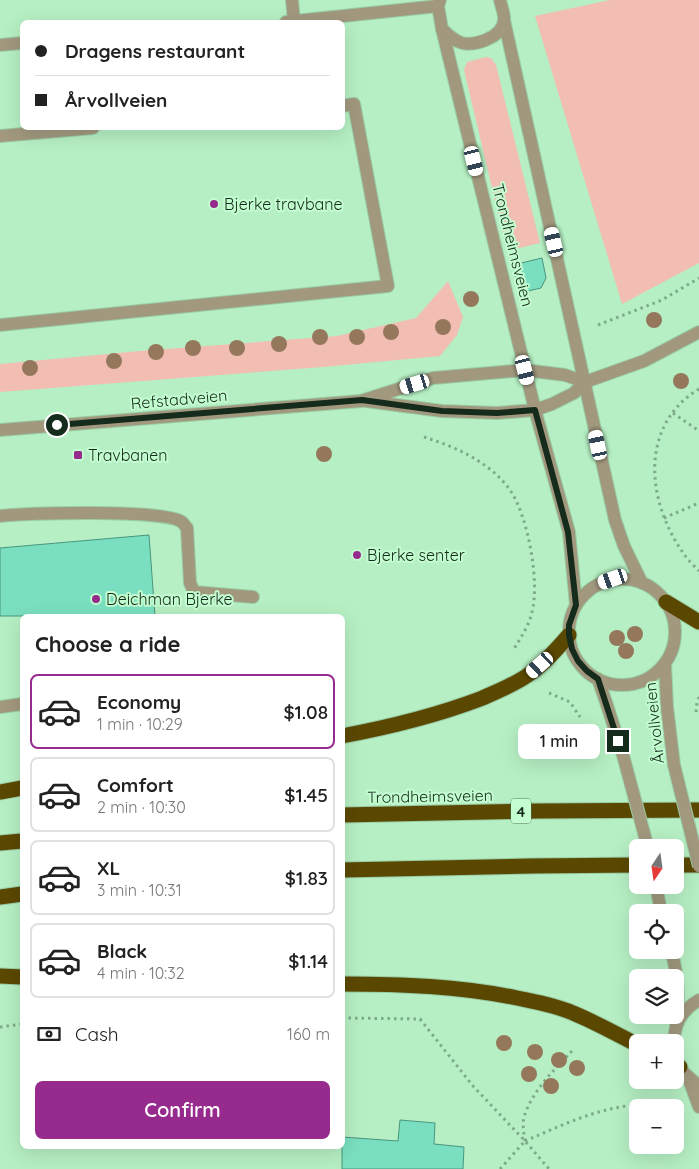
<!DOCTYPE html>
<meta charset="utf-8">
<style>
body{margin:0;font-family:Quicksand,sans-serif;background:#f2f2f2;color:#222;height:100vh;display:flex;flex-direction:column;font-size:19px;white-space:nowrap}
*{box-sizing:border-box;margin:0}
p{font-size:16px;color:#767676}
.icon{flex:none;width:28px;height:28px;fill:none;stroke:currentColor;stroke-width:2;stroke-linecap:round;stroke-linejoin:round}
.map{position:relative;flex:1;overflow:hidden}
.sheet{position:absolute;left:20px;top:614px;width:325px;height:535px;display:flex;flex-direction:column;background:#fff;border-radius:8px;box-shadow:0 5px 20px #0002}
.sheet>*{flex:none}
.top-card{position:absolute;left:20px;top:20px;width:325px;height:110px;border-radius:8px;box-shadow:0 5px 20px #0002;display:grid;align-content:center;height:110px;padding:0 15px;background:#fff}
.needle{width:32px;rotate:193deg}
.fabs{position:absolute;left:629px;top:839px;display:grid;gap:10px}
.fabs a{display:grid;place-items:center;width:55px;height:55px;border-radius:8px;background:#fff;box-shadow:0 5px 20px #0002;font-size:25px}
.end{position:absolute;width:22px;height:22px;margin:-11px;border:6px solid #152b1b;background:#fff;box-shadow:0 0 0 2px #fff}
.from{border-radius:50%}
.bubble{position:absolute;height:35px;border-radius:8px;background:#fff;box-shadow:0 5px 20px #0002;font-size:16px;font-weight:600;line-height:35px;text-align:center}
.car{position:absolute;width:15px;height:30px;margin:-15px -8px;border-radius:6px;box-shadow:0 0 4px 1px #0007;background:linear-gradient(#fff 24%,#345 0 40%,#fff 0 76%,#345 0 86%,#fff 0)}
.top-card b{display:flex;align-items:center;gap:18px;height:48px;font-size:19px}
.top-card b+b{border-top:1px solid #e0e0e0}
.top-card i{width:12px;height:12px;background:#222}
ul{padding:0;list-style:none}
li{display:flex;align-items:center;gap:15px;height:75px;margin:0 10px 8px;padding:0 5px;border:2px solid #e0e0e0;border-radius:8px}
li div{flex:1}
li b{display:block;font-size:19px}
li em{font-style:normal;font-weight:600}
li.selected{border-color:#962b8d}
li>.icon{width:45px;height:45px;stroke-width:1.5}
h2{padding:0 15px;font-size:22px;line-height:60px}
.pay{display:flex;align-items:center;gap:12px;height:55px;padding:0 15px;font-size:19px}
.pay p{margin-inline-start:auto}
.action{display:flex;gap:10px;margin-top:auto;padding:10px 15px}
.action a{flex:1;height:58px;border-radius:8px;background:#962b8d;color:#fff;font-size:20px;font-weight:600;line-height:58px;text-align:center}
.map>svg:first-child{display:block}
.green{fill:#f2bdb3}
.building{fill:#7adfc0;stroke:#49957f}
.lines{fill:none;stroke-linecap:round;stroke-linejoin:round}
.minor-casing{stroke:#99cca5;stroke-width:14}
.highway-casing{stroke:#99cca5;stroke-width:17}
.path{stroke:#7daa88;stroke-width:3;stroke-dasharray:2.5 4;stroke-linecap:butt}
.minor{stroke:#a1987e;stroke-width:12}
.highway{stroke:#5b4800;stroke-width:15}
.minor-bridge-casing{stroke:#99cca5;stroke-width:14;stroke-linecap:butt}
.minor-bridge{stroke:#a1987e;stroke-width:12}
.tree{fill:#95785c}
.route{stroke:#152b1b;stroke-width:6}
.poi-dot{fill:#962b8d;stroke:#c3fdd0;stroke-width:2}
.labels{text-anchor:middle;dominant-baseline:central;stroke-width:4;stroke-linejoin:round;paint-order:stroke}
.shield{fill:#c3fdd0;stroke:#496a51;stroke-width:1}
.shield-label{font-size:15px;font-weight:bold;fill:#152b1b}
.poi-label{font-size:16px;fill:#152b1b;stroke:#c3fdd0;text-anchor:start}
.street-label{font-size:16px;fill:#152b1b;stroke:#c3fdd0}
</style>
<div class="map">
<svg width="699" height="1169" viewBox="0 0 699 1169">
<rect width="100%" height="100%" fill="#b6efc3"/>
<g class="green">
<polygon points="610,0 699,0 699,263 622,304 535,16"/>
<polygon points="486,57 491,58 496,65 540,243 507,251 464,70 467,62"/>
<polygon points="448,281 463,317 457,335 440,356 323,367 0,392 0,364 140,351 337,336 416,318"/>
</g>
<g class="building">
<polygon points="542,258 546,278 541,288 528,291 518,285 513,265"/>
<polygon points="149,535 155,616 0,616 0,548"/>
<polygon points="400,1120 435,1123 434,1144 464,1147 463,1169 342,1169 342,1137 398,1141"/>
</g>
<g class="lines">
<defs>
<g id="minor">
<polyline points="292,0 294,22"/>
<path d="M440,0l-2,6 4,23c6,6 12,12 20,14 14,3 41,-6 42,-23 1,-6 -3,-14 -4,-20"/>
<polyline points="504,20 615,520 624,546 642,583"/>
<polyline points="286,22 438,6"/>
<polyline points="442,29 535,410 569,532 576,605"/>
<polyline points="0,45 22,43"/>
<polyline points="0,136 93,128"/>
<polyline points="0,325 388,286 354,104 342,106"/>
<polyline points="366,401 442,411 497,413 535,410 552,404 574,393 585,382 644,361 699,332"/>
<polyline points="0,430 361,401 433,378 525,370 565,375 585,382"/>
<path d="M0,516c27,-3 165,-7 182,6 1,1 4,5 5,6l3,55 4,9 59,5"/>
<circle cx="622" cy="632" r="53"/>
<polyline points="665,664 667,707"/>
<polyline points="598,679 607,705"/>
<polyline points="0,707 22,704"/>
<polyline points="656,885 661,912"/>
<path d="M671,950c8,28 8,48 5,77"/>
<path d="M674,1042c0,-18 9,-33 25,-42"/>
<polyline points="675,1056 683,1072 699,1086"/>
<polyline points="688,1077 699,1107"/>
</g>
<g id="highway">
<polyline points="666,602 699,622"/>
<path d="M342,736c48,-9 93,-20 138,-37 16,-7 34,-14 48,-24 16,-11 29,-26 41,-40"/>
<polyline points="0,792 22,788"/>
<polyline points="342,815 538,811 699,810"/>
<polyline points="0,843 22,841"/>
<polyline points="675,865 699,865"/>
<polyline points="342,870 531,866 638,865"/>
<polyline points="0,897 22,894"/>
<polyline points="0,976 22,977"/>
<path d="M342,984c59,0 117,2 175,14 19,4 38,7 56,15 22,9 43,21 65,32"/>
<polyline points="675,1064 680,1067"/>
</g>
</defs>
<use href="#minor" class="minor-casing"/>
<use href="#highway" class="highway-casing"/>
<g class="path">
<polyline points="598,325 662,300 699,278"/>
<path d="M699,389c-61,37 -52,114 -15,165 4,6 10,12 15,17"/>
<polyline points="673,413 699,431"/>
<path d="M424,437c32,10 66,25 86,53 18,26 30,92 22,122 -3,14 -11,25 -18,37"/>
<polyline points="664,518 699,503"/>
<polyline points="549,693 570,702 580,717"/>
<polyline points="696,712 697,702 699,697"/>
<polyline points="342,1018 420,1019 473,1086 525,1141"/>
<polyline points="0,1027 22,1024"/>
<path d="M525,1141c35,-15 70,-32 109,-36"/>
<path d="M525,1141c-1,-8 -3,-16 -1,-24 8,-26 30,-47 48,-66"/>
<polyline points="500,1169 525,1141 549,1169"/>
</g>
<use href="#minor" class="minor"/>
<use href="#highway" class="highway"/>
<defs>
<g id="minor-bridge">
<polyline points="607,705 624,759 648,848"/>
<polyline points="667,707 674,765 699,866"/>
</g>
</defs>
<use href="#minor-bridge" class="minor-bridge-casing"/>
<use href="#minor-bridge" class="minor-bridge"/>
</g>
<g class="tree">
<circle cx="471" cy="299" r="8"/>
<circle cx="654" cy="320" r="8"/>
<circle cx="443" cy="327" r="8"/>
<circle cx="391" cy="332" r="8"/>
<circle cx="320" cy="337" r="8"/>
<circle cx="357" cy="337" r="8"/>
<circle cx="279" cy="344" r="8"/>
<circle cx="193" cy="348" r="8"/>
<circle cx="237" cy="348" r="8"/>
<circle cx="156" cy="352" r="8"/>
<circle cx="114" cy="361" r="8"/>
<circle cx="30" cy="368" r="8"/>
<circle cx="681" cy="381" r="8"/>
<circle cx="324" cy="454" r="8"/>
<circle cx="635" cy="634" r="8"/>
<circle cx="617" cy="638" r="8"/>
<circle cx="626" cy="651" r="8"/>
<circle cx="504" cy="1043" r="8"/>
<circle cx="535" cy="1052" r="8"/>
<circle cx="559" cy="1060" r="8"/>
<circle cx="577" cy="1068" r="8"/>
<circle cx="529" cy="1074" r="8"/>
<circle cx="551" cy="1086" r="8"/>
</g>
<g class="lines">
<polyline class="route" points="57,425 362,400 442,411 497,413 535,410 568,532 576,605 569,625 569,635 572,649 578,661 587,671 598,679 618,741"/>
</g>
<g class="poi-dot">
<circle cx="214" cy="204" r="5"/>
<rect x="73" y="450" width="10" height="10" rx="2.5"/>
<circle cx="357" cy="555" r="5"/>
<circle cx="96" cy="599" r="5"/>
</g>
<g class="labels">
<rect class="shield" x="511" y="798.5" width="20" height="25" rx="4"/>
<g class="shield-label">
<text x="521" y="811">4</text>
</g>
<g class="poi-label">
<text x="224" y="204">Bjerke travbane</text>
<text x="88" y="455">Travbanen</text>
<text x="367" y="555">Bjerke senter</text>
<text x="106" y="599">Deichman Bjerke</text>
</g>
<g class="street-label">
<text transform="translate(513 245) rotate(76)">Trondheimsveien</text>
<text transform="translate(179 399) rotate(-5)">Refstadveien</text>
<text transform="translate(654 723) rotate(-96)">Årvollveien</text>
<text transform="translate(430 796) rotate(-1)">Trondheimsveien</text>
</g>
</g>
</svg>
<div class="fabs">
<a><svg class="needle" viewBox="-14 -14 28 28"><path d="M0-13l5 13h-10z" fill="#e53935"/><path d="M0 13l5-13h-10z" fill="#767676"/></svg></a>
<a><svg class="icon" aria-label="locate" viewBox="0 0 24 24"><circle cx="12" cy="12" r="6"/><path d="M12 2v4M12 18v4M2 12h4M18 12h4"/></svg></a>
<a><svg class="icon" aria-label="layers" viewBox="0 0 24 24"><path d="M12 4l9 5-9 5-9-5zM3 14l9 5 9-5"/></svg></a>
<a>+</a>
<a>−</a>
</div>
<i class="end from" style="left:57px;top:425px"></i>
<i class="end" style="left:618px;top:741px"></i>
<div class="bubble" style="left:518px;top:724px;width:82px">1 min</div>
<i class="car" style="left:474px;top:161px;rotate:166deg"></i>
<i class="car" style="left:554px;top:242px;rotate:347deg"></i>
<i class="car" style="left:525px;top:370px;rotate:166deg"></i>
<i class="car" style="left:415px;top:384px;rotate:253deg"></i>
<i class="car" style="left:598px;top:445px;rotate:348deg"></i>
<i class="car" style="left:613px;top:579px;rotate:251deg"></i>
<i class="car" style="left:540px;top:665px;rotate:228deg"></i>
<div class="top-card">
<b><i class="from"></i>Dragens restaurant</b>
<b><i></i>Årvollveien</b>
</div>
<section class="sheet">
<h2>Choose a ride</h2>
<ul>
<li class="selected"><svg class="icon" aria-label="car" viewBox="0 0 24 24"><path d="M5 17H2v-5l4-1 3-4h7l3 4 3 1v5h-3M9 17h6M6 11h13"/><circle cx="7" cy="17" r="2"/><circle cx="17" cy="17" r="2"/></svg><div><b>Economy</b><p>1 min · 10:29</p></div><em>$1.08</em></li>
<li><svg class="icon" aria-label="car" viewBox="0 0 24 24"><path d="M5 17H2v-5l4-1 3-4h7l3 4 3 1v5h-3M9 17h6M6 11h13"/><circle cx="7" cy="17" r="2"/><circle cx="17" cy="17" r="2"/></svg><div><b>Comfort</b><p>2 min · 10:30</p></div><em>$1.45</em></li>
<li><svg class="icon" aria-label="car" viewBox="0 0 24 24"><path d="M5 17H2v-5l4-1 3-4h7l3 4 3 1v5h-3M9 17h6M6 11h13"/><circle cx="7" cy="17" r="2"/><circle cx="17" cy="17" r="2"/></svg><div><b>XL</b><p>3 min · 10:31</p></div><em>$1.83</em></li>
<li><svg class="icon" aria-label="car" viewBox="0 0 24 24"><path d="M5 17H2v-5l4-1 3-4h7l3 4 3 1v5h-3M9 17h6M6 11h13"/><circle cx="7" cy="17" r="2"/><circle cx="17" cy="17" r="2"/></svg><div><b>Black</b><p>4 min · 10:32</p></div><em>$1.14</em></li>
</ul>
<div class="pay"><svg class="icon" aria-label="cash" viewBox="0 0 24 24"><path d="M3 7h18v10H3z"/><circle cx="12" cy="12" r="2"/></svg>Cash<p>160 m</p></div>
<div class="action"><a>Confirm</a></div>
</section>
</div>
